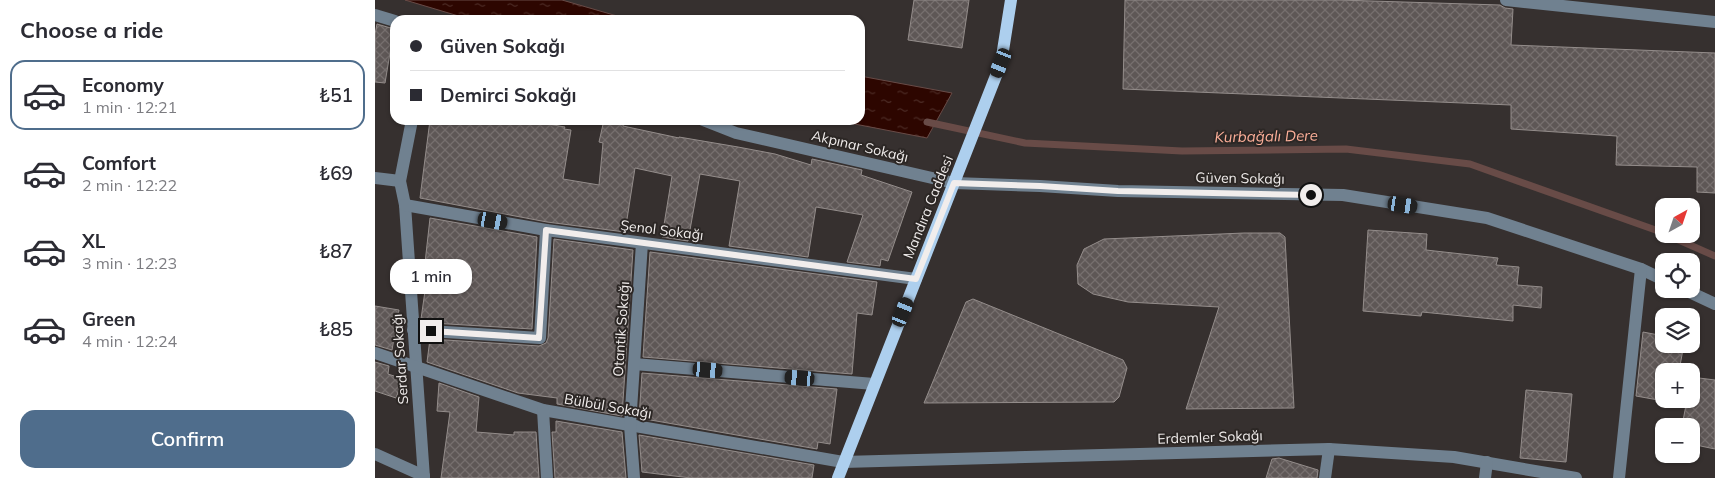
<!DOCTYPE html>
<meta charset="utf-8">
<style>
body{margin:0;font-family:Mulish,sans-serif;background:#f2f2f3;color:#2b2b33;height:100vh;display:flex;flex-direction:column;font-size:19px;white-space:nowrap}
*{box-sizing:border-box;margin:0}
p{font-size:16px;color:#7c7c81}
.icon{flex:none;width:28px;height:28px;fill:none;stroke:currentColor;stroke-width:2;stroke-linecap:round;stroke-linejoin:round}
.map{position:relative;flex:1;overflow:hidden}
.details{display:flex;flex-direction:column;background:#fff;width:375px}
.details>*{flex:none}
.guide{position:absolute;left:15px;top:15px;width:475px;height:110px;border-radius:15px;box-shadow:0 1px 4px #0004;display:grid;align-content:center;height:110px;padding:0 20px;background:#fff}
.needle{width:32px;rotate:40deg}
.buttons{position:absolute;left:1280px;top:198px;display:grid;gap:10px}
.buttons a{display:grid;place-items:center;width:45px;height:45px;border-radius:10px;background:#fff;box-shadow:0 1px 4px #0004;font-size:25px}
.end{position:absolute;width:22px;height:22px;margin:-11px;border:6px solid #f1edec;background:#111;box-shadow:0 0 0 2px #111}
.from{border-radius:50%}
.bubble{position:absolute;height:35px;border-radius:15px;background:#fff;box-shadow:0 1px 4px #0004;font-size:16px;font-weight:600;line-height:35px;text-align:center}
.car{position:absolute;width:15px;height:30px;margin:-15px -8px;border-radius:6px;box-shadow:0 0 4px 1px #0007;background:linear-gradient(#222 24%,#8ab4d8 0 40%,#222 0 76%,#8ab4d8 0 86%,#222 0)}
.guide b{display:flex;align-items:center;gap:18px;height:48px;font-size:19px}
.guide b+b{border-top:1px solid #e1e1e2}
.guide i{width:12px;height:12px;background:#2b2b33}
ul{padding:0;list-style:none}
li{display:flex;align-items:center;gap:15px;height:70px;margin:0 10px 8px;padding:0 10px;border:2px solid transparent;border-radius:15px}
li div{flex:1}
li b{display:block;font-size:19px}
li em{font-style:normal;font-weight:600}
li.current{border-color:#4f6d8c}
li>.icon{width:45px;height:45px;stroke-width:1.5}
h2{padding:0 20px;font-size:22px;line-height:60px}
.action{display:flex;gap:10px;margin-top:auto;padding:10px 20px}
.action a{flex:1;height:58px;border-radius:15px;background:#4f6d8c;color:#fff;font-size:20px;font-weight:600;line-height:58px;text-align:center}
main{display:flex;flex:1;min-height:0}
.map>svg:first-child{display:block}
.water{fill:url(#water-ripples);stroke:#684b47}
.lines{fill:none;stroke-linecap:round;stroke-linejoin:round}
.stream{stroke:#684b47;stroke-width:7}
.building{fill:url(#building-cross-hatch);stroke:#948d8b}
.minor{stroke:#708190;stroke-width:12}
.major{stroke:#adcfee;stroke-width:12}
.route{stroke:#f1edec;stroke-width:6}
.labels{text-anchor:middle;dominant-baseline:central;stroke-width:4;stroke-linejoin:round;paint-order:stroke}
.street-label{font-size:14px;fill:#f1edec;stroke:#2c2725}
.water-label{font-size:15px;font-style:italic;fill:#fdaf99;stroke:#2c2725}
</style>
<main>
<section class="details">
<h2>Choose a ride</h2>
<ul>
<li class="current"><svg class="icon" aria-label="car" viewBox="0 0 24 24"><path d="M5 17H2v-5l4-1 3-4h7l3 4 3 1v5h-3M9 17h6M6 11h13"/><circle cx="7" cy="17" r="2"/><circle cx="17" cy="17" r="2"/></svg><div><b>Economy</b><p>1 min · 12:21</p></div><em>₺51</em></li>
<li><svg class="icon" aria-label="car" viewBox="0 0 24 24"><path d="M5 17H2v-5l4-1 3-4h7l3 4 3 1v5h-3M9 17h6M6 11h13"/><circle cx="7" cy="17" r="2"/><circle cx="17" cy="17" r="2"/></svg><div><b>Comfort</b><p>2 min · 12:22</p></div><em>₺69</em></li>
<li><svg class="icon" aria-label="car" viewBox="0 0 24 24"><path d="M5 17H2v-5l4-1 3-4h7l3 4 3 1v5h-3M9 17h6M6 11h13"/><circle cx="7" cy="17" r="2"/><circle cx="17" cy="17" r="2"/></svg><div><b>XL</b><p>3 min · 12:23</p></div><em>₺87</em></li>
<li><svg class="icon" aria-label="car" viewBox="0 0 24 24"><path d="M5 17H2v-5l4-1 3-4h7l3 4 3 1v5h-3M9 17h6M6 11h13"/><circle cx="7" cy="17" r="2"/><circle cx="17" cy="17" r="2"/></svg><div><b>Green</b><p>4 min · 12:24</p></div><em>₺85</em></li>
</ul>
<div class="action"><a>Confirm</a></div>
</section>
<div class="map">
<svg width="1340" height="478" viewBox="0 0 1340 478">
<defs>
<pattern id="water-ripples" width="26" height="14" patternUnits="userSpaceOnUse" patternTransform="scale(1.25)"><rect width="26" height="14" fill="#2d0600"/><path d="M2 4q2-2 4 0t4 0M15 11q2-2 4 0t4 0" fill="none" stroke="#4c2b25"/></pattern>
<pattern id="building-cross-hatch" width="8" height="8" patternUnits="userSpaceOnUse" patternTransform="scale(1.25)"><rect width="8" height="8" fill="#5e5756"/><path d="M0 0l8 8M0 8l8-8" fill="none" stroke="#766f6e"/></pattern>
</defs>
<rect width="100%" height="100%" fill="#36302f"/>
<g class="water">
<polygon points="30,0 187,0 256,20 97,20"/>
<polygon points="485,76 577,93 552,138 459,120 485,120"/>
</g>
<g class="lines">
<g class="stream">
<polyline points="552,122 650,143 807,151 971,149 1095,164 1289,233"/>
<polyline points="1290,234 1340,256"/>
</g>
</g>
<g class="building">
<polygon points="539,0 594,0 587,48 533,40"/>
<polygon points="750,0 964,0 1125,5 1130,8 1138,9 1136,45 1340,53 1340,193 1322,192 1322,167 1241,165 1242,136 1136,129 1136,105 748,89"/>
<polygon points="2,24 19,29 10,83 0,82 0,34"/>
<polygon points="55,120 135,120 161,124 161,122 190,127 189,129 196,130 188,179 224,185 228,143 224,142 229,120 249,120 248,126 304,138 304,137 363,147 400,154 436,165 437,159 487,170 486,175 537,192 513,261 506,259 505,266 472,262 488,215 441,207 433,257 354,246 365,181 325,174 313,241 287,237 297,176 260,168 250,232 172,222 45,198"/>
<polygon points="55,218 162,237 157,329 57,323 58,321 46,319 54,263 50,263"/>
<polygon points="993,230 1052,234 1051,250 1123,258 1121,265 1144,267 1142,285 1167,287 1166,308 1138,305 1138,321 1047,312 1046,316 988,311"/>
<polygon points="869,233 905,233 910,237 919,408 811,409 844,307 753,302 718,294 703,284 702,265 709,249 729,239"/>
<polygon points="179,239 258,250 247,416 182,404 182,398 143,393 52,362 55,339 164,346 171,343 173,338"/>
<polygon points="275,252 502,282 497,315 482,313 477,374 268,357"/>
<polygon points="598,299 748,360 752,368 744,397 739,402 549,403 591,302"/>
<polygon points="0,306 24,310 17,350 0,345"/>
<polygon points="1268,332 1289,336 1289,344 1309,344 1304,371 1289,371 1289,399 1316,399 1316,377 1340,380 1340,449 1316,444 1316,426 1307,426 1311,405 1261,396"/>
<polygon points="0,362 14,366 13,374 28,379 21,398 0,391"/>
<polygon points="267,373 462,389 455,444 443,442 442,449 264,418"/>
<polygon points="64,383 104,397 101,432 139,435 139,432 161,432 164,478 66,478 75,412 62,411"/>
<polygon points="1151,390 1197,394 1191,462 1145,458"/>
<polygon points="181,421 247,432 251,478 180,478 177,432 181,432"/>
<polygon points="264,435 439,465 437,478 316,478 267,472"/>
<polygon points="904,458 943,470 942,478 891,478 897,459"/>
</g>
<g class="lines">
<g class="minor">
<polyline points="1131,0 1340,22"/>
<polyline points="0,15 20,21"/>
<polyline points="37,120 25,181 30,205 49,478"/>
<polyline points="328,120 361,133 579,183 665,186 743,191 968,195 1112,218 1266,269 1289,280"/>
<polyline points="0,178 25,181"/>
<polyline points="30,205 171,230 541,279"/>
<polyline points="1308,289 1340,304"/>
<polyline points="38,330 165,338 171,230"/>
<polyline points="0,353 168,410 468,462 954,449 1079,457 1201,478"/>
<polyline points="259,364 499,384"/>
<polyline points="168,410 172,478"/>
<polyline points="0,454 49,476"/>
<polyline points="259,478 255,425 267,243"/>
<polyline points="950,478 954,449"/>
<polyline points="1110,478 1112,462"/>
<polyline points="1244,478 1266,269"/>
</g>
<polyline class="major" points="463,478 626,63 636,0"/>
</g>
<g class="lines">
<polyline class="route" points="56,331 164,338 171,230 541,279 579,183 665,186 743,191 936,195"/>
</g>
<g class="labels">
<g class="street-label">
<text transform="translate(485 146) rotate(13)">Akpınar Sokağı</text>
<text transform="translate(865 178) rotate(1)">Güven Sokağı</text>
<text transform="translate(553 207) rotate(-68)">Mandıra Caddesi</text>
<text transform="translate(287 230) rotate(7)">Şenol Sokağı</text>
<text transform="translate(246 329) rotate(-86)">Otantik Sokağı</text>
<text transform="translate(25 359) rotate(-94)">Serdar Sokağı</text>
<text transform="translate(233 406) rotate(10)">Bülbül Sokağı</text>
<text transform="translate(835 437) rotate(-2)">Erdemler Sokağı</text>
</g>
<g class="water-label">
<text transform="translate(891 136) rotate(-1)">Kurbağalı Dere</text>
</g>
</g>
</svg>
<div class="buttons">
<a><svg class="needle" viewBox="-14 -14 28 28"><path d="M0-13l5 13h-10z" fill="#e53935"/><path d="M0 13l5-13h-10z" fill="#7c7c81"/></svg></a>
<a><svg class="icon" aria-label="locate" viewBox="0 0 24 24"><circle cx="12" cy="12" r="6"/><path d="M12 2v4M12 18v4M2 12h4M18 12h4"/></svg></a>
<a><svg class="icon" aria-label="layers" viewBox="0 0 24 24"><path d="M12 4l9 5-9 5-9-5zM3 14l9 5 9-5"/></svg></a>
<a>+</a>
<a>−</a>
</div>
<i class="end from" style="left:936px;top:195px"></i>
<i class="end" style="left:56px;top:331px"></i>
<div class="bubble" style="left:15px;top:259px;width:82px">1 min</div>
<i class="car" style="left:626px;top:63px;rotate:202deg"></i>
<i class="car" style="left:1028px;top:205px;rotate:99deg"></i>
<i class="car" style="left:118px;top:221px;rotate:100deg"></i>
<i class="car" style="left:528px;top:312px;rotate:22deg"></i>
<i class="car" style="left:333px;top:370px;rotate:95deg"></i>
<i class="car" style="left:425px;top:378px;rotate:275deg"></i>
<div class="guide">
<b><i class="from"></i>Güven Sokağı</b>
<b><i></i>Demirci Sokağı</b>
</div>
</div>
</main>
